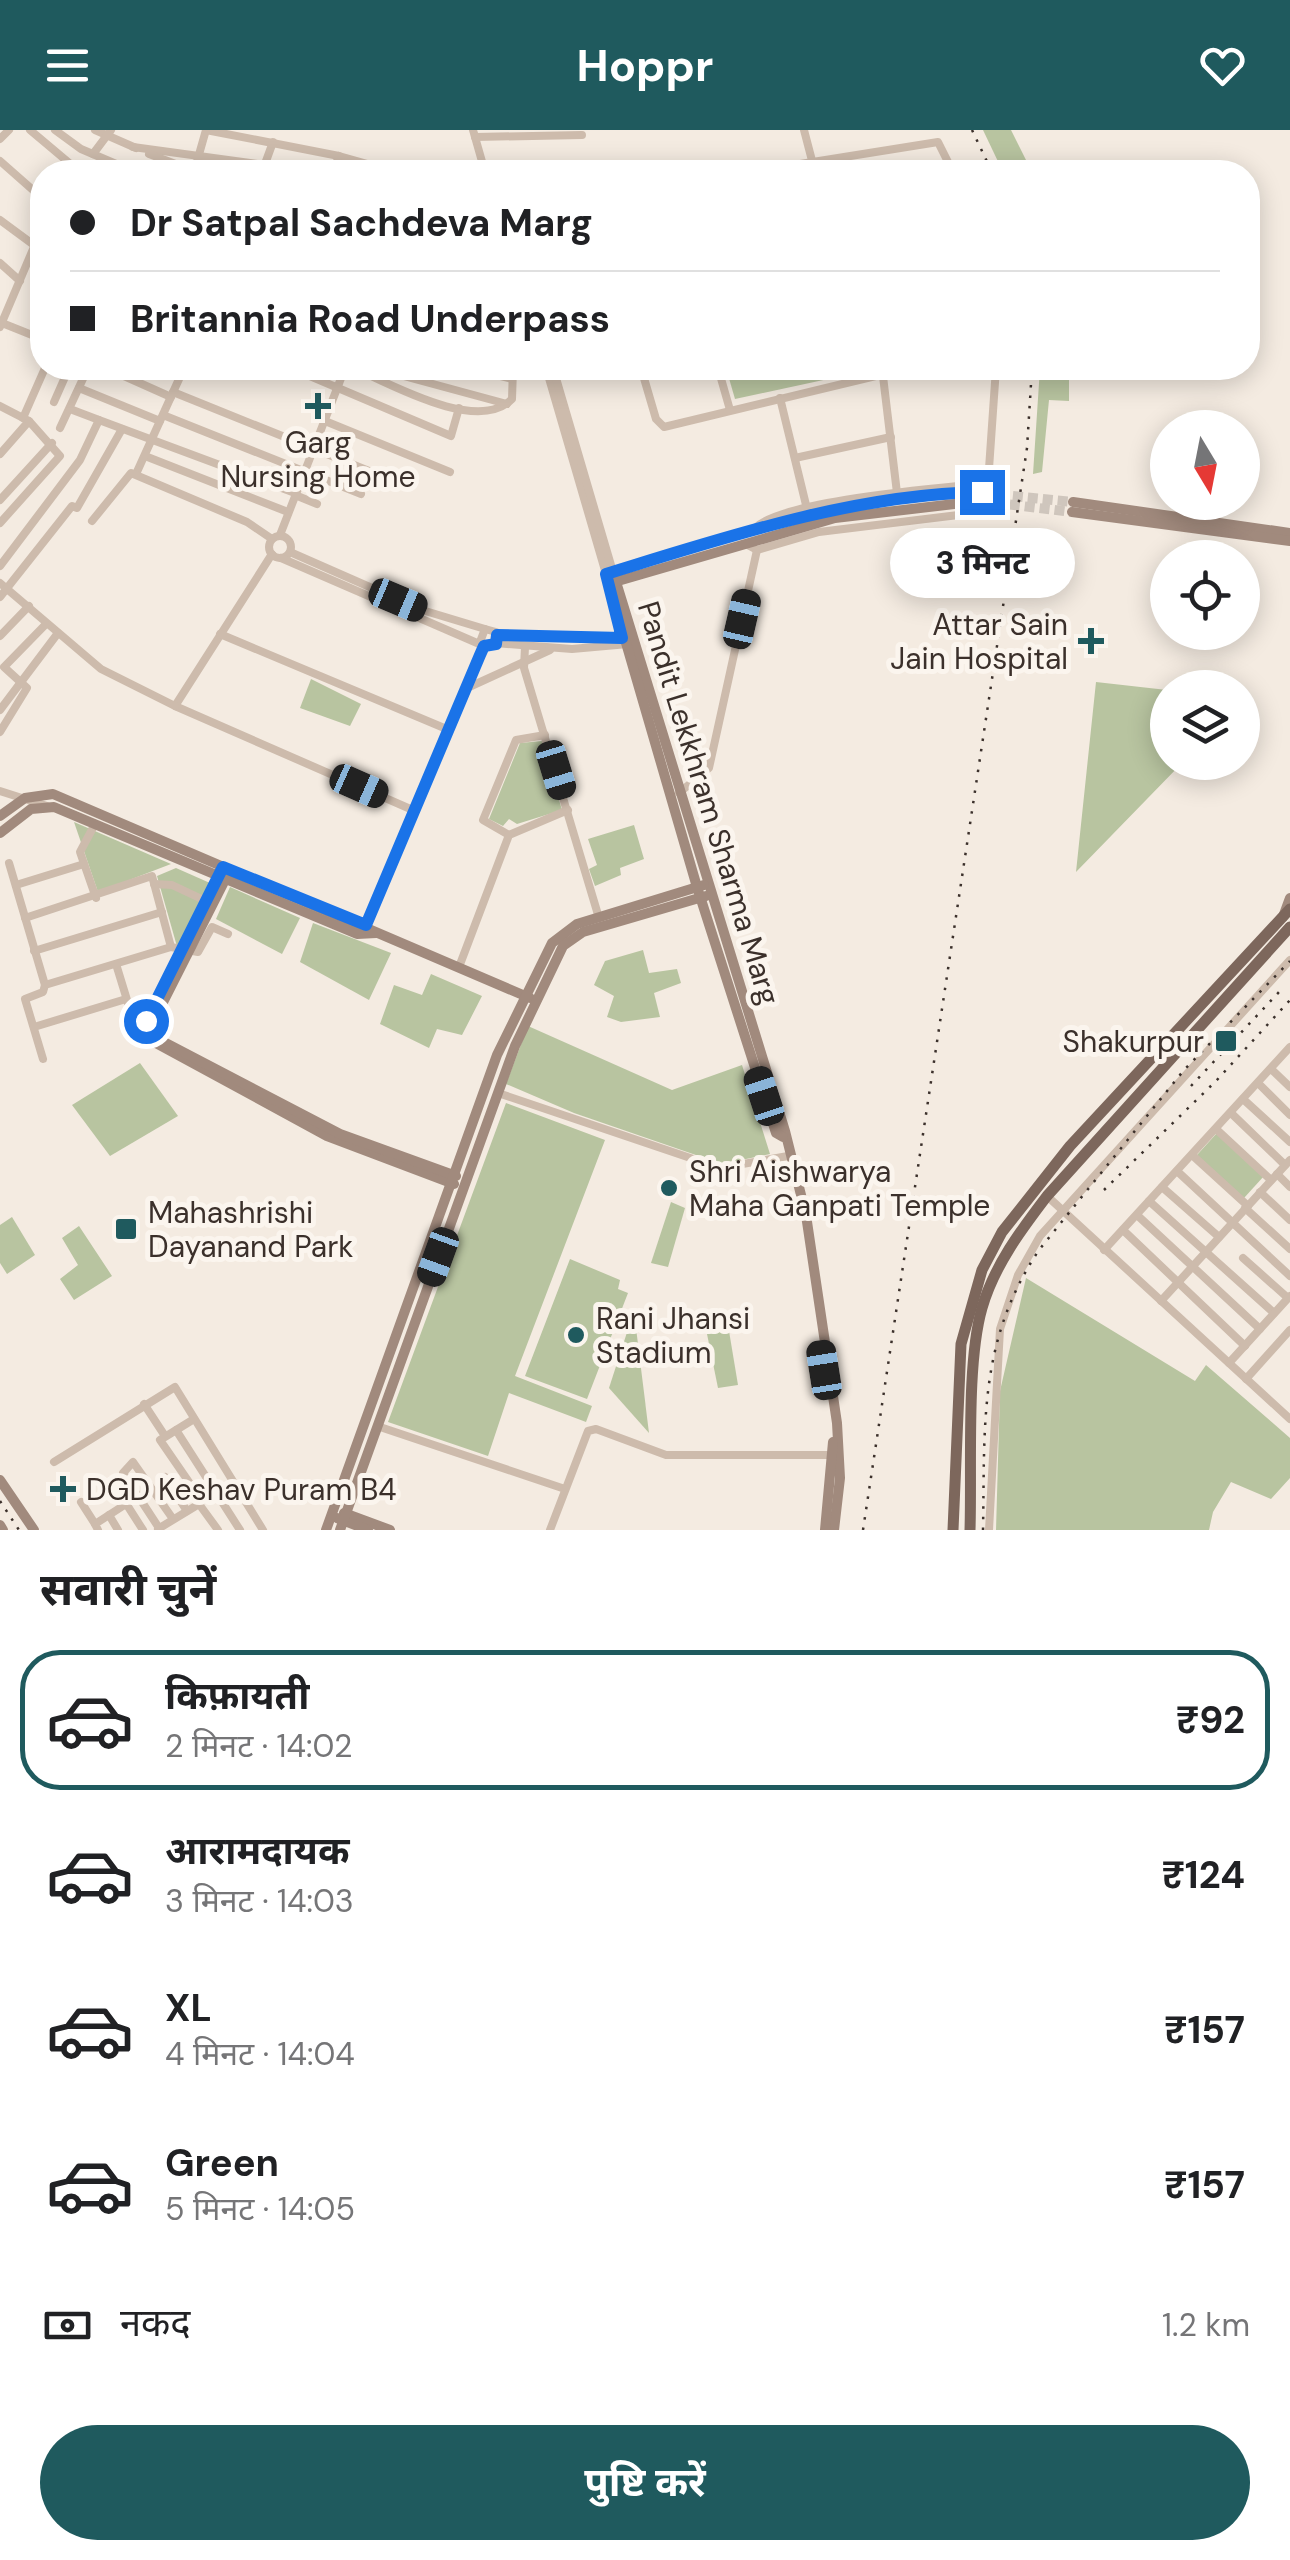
<!DOCTYPE html>
<html lang="hi">
<meta charset="utf-8">
<style>
body{margin:0;font-family:"DM Sans","Noto Sans Devanagari",sans-serif;background:#f2f2f2;color:#202124;height:100vh;display:flex;flex-direction:column;font-size:38px;white-space:nowrap}
*{box-sizing:border-box;margin:0}
p{font-size:32px;color:#757577}
.icon{flex:none;width:55px;height:55px;fill:none;stroke:currentColor;stroke-width:2;stroke-linecap:round;stroke-linejoin:round}
.map{position:relative;height:1400px;overflow:hidden}
.panel{display:flex;flex-direction:column;background:#fff;flex:1}
.panel>*{flex:none}
.hud{position:absolute;left:30px;top:30px;width:1230px;height:220px;border-radius:40px;box-shadow:0 5px 25px #0003;display:grid;align-content:center;height:220px;padding:0 40px;background:#fff}
.needle{width:65px;rotate:170deg}
.controls{position:absolute;left:1150px;top:280px;display:grid;gap:20px}
.controls a{display:grid;place-items:center;width:110px;height:110px;border-radius:50%;background:#fff;box-shadow:0 5px 25px #0003;font-size:50px}
.end{position:absolute;width:45px;height:45px;margin:-22px;border:12px solid #1a73e8;background:#fff;box-shadow:0 0 0 5px #fff}
.from{border-radius:50%}
.bubble{position:absolute;height:70px;border-radius:35px;background:#fff;box-shadow:0 5px 25px #0003;font-size:32px;font-weight:700;line-height:70px;text-align:center}
.car{position:absolute;width:30px;height:60px;margin:-30px -15px;border-radius:12px;box-shadow:0 0 8px 2px #0007;background:linear-gradient(#222 24%,#8ab4d8 0 40%,#222 0 76%,#8ab4d8 0 86%,#222 0)}
.hud b{display:flex;align-items:center;gap:35px;height:95px;font-size:38px}
.hud b+b{border-top:2px solid #e0e0e0}
.hud i{width:25px;height:25px;background:#202124}
ul{padding:0;list-style:none}
li{display:flex;align-items:center;gap:30px;height:140px;margin:0 20px 15px;padding:0 20px;border:5px solid transparent;border-radius:40px}
li div{flex:1}
li b{display:block;font-size:38px}
li em{font-style:normal;font-weight:700}
li.selected{border-color:#1f5a5e}
li>.icon{width:90px;height:90px;stroke-width:1.5}
h2{padding:0 40px;font-size:45px;line-height:120px}
.pay{display:flex;align-items:center;gap:25px;height:110px;padding:0 40px;font-size:38px}
.pay p{margin-inline-start:auto}
.primary-button{display:flex;gap:20px;margin-top:auto;padding:20px 40px}
.primary-button a{flex:1;height:115px;border-radius:60px;background:#1f5a5e;color:#fff;font-size:40px;font-weight:700;line-height:115px;text-align:center}
header{display:flex;justify-content:space-between;align-items:center;height:130px;padding:0 40px;background:#1f5a5e;color:#fff;font-size:45px;font-weight:700}
.map>svg:first-child{display:block}
.green{fill:#b8c4a0}
.lines{fill:none;stroke-linecap:round;stroke-linejoin:round}
.secondary-tunnel{stroke:#cfc6bd;stroke-width:10;stroke-dasharray:10 5;stroke-linecap:butt}
.street{stroke:#cdbbac;stroke-width:8}
.secondary{stroke:#a18a7d;stroke-width:10}
.primary{stroke:#7d675c;stroke-width:11}
.rail{stroke:#3b302b;stroke-width:2.5;stroke-dasharray:2.5 8;stroke-linecap:butt}
.route{stroke:#1a73e8;stroke-width:12}
.poi-dot{fill:#1f5a5e;stroke:#fbf5ee;stroke-width:4}
.labels{text-anchor:middle;dominant-baseline:central;stroke-width:10;stroke-linejoin:round;paint-order:stroke}
.poi-label{font-size:30px;fill:#3b302b;stroke:#fbf5ee;text-anchor:start}
.street-label{font-size:30px;fill:#3b302b;stroke:#fbf5ee}
</style>
<header><svg class="icon" aria-label="menu" viewBox="0 0 24 24"><path d="M4 6h16M4 12h16M4 18h16"/></svg>Hoppr<svg class="icon" aria-label="heart" viewBox="0 0 24 24"><path d="M12 20l-8-8c-3-5 5-10 8-4 3-6 11-1 8 4z"/></svg></header>
<div class="map">
<svg width="1290" height="1400" viewBox="0 0 1290 1400">
<rect width="100%" height="100%" fill="#f4ebe1"/>
<g class="green">
<polygon points="983,0 1011,0 1032,42 1003,42"/>
<polygon points="726,238 879,238 735,269"/>
<polygon points="1040,238 1069,238 1069,271 1049,270 1042,342 1033,344"/>
<polygon points="311,549 361,574 350,596 300,578"/>
<polygon points="1096,552 1167,560 1168,632 1182,633 1076,742"/>
<polygon points="542,611 562,680 517,694 509,689 503,696 489,689 520,613"/>
<polygon points="74,692 171,734 98,762"/>
<polygon points="634,695 644,729 620,738 621,745 595,756 589,739 597,735 588,709"/>
<polygon points="176,738 210,753 178,820 157,746"/>
<polygon points="230,757 300,788 282,824 216,789"/>
<polygon points="313,793 391,823 369,870 300,832"/>
<polygon points="643,820 649,843 677,839 681,853 654,863 660,887 621,892 607,887 614,866 594,855 605,831"/>
<polygon points="431,844 482,866 462,905 437,899 429,918 380,894 394,855 422,865"/>
<polygon points="528,896 672,960 742,935 770,1024 722,1034 574,983 506,954"/>
<polygon points="140,933 178,986 110,1026 72,975"/>
<polygon points="506,973 605,1010 515,1246 592,1276 586,1292 509,1263 488,1326 388,1292"/>
<polygon points="1217,1003 1264,1046 1244,1068 1197,1025"/>
<polygon points="671,1072 685,1078 668,1137 651,1133"/>
<polygon points="12,1087 35,1125 7,1144 0,1133 0,1095"/>
<polygon points="79,1096 112,1146 74,1170 60,1149 78,1135 62,1108"/>
<polygon points="570,1129 620,1150 618,1159 628,1163 587,1269 525,1246"/>
<polygon points="1026,1148 1195,1251 1206,1235 1290,1308 1290,1348 1271,1369 1231,1352 1213,1382 1209,1400 996,1400 1000,1261"/>
<polygon points="631,1190 635,1190 649,1303 609,1258"/>
<polygon points="729,1201 738,1255 718,1258 707,1204"/>
</g>
<g class="lines">
<g class="secondary-tunnel">
<polyline points="983,363 1073,372"/>
<polyline points="980,371 1072,382"/>
</g>
<g class="street">
<polyline points="30,0 74,37 88,42"/>
<polyline points="55,0 81,19 135,42"/>
<polyline points="95,0 136,18"/>
<polyline points="473,0 485,42"/>
<polyline points="804,0 815,42"/>
<polyline points="475,7 582,5"/>
<polyline points="0,9 9,0"/>
<polyline points="133,17 265,35 291,42"/>
<polyline points="93,24 111,0"/>
<polyline points="149,24 197,42"/>
<polyline points="0,31 42,68"/>
<polyline points="194,42 206,0 339,26 396,42"/>
<polyline points="262,42 273,12"/>
<polyline points="333,42 339,26"/>
<polyline points="750,42 938,12 953,42"/>
<polyline points="0,90 42,121"/>
<polyline points="0,133 20,151"/>
<polyline points="2,193 42,209"/>
<polyline points="0,197 42,98"/>
<polyline points="106,238 171,267"/>
<polyline points="291,238 451,306 459,278"/>
<path d="M354,238c36,16 124,66 158,31l1,-31"/>
<polyline points="374,238 507,274"/>
<polyline points="468,238 512,249"/>
<polyline points="546,238 606,444"/>
<polyline points="553,238 613,442"/>
<polyline points="641,238 656,289 664,297 884,244"/>
<polyline points="718,238 730,280"/>
<polyline points="882,238 897,363"/>
<polyline points="79,258 160,291"/>
<polyline points="173,262 374,343"/>
<polyline points="780,268 807,379"/>
<polyline points="54,272 69,238"/>
<polyline points="0,276 29,291 0,324"/>
<polyline points="163,285 361,364"/>
<polyline points="23,288 45,238"/>
<polyline points="99,290 295,363"/>
<polyline points="325,291 450,342"/>
<polyline points="60,298 88,238"/>
<polyline points="145,326 288,382"/>
<polyline points="795,328 891,307"/>
<polyline points="136,344 184,238"/>
<polyline points="295,365 317,374"/>
<polyline points="0,370 52,313"/>
<polyline points="92,391 131,343 247,392 272,409"/>
<polyline points="0,393 60,326 29,291"/>
<path d="M755,398c28,-28 188,-40 233,-45l8,-115"/>
<polyline points="280,405 345,238"/>
<circle cx="280" cy="417" r="11"/>
<polyline points="746,414 757,420 819,402 983,382 989,375 988,353"/>
<polyline points="290,422 422,480 485,499"/>
<polyline points="272,424 175,576 415,681"/>
<polyline points="281,428 484,516 495,513 496,502 485,499 480,512"/>
<polyline points="0,436 80,330 99,290 70,279"/>
<polyline points="0,453 101,539 175,576"/>
<polyline points="0,467 72,376 77,378 122,299"/>
<polyline points="220,504 449,600"/>
<polyline points="497,505 628,507"/>
<polyline points="0,506 29,476"/>
<polyline points="495,513 572,519 628,514"/>
<polyline points="525,517 524,538 599,788"/>
<polyline points="467,558 550,520"/>
<polyline points="0,580 58,503"/>
<polyline points="0,602 27,558 4,537 46,494"/>
<polyline points="0,661 47,676"/>
<polyline points="679,663 709,638 757,420"/>
<polyline points="95,694 80,722 96,768"/>
<polyline points="509,705 483,690 516,610 545,605"/>
<polyline points="9,733 45,855"/>
<polyline points="154,754 172,755 206,771"/>
<polyline points="16,755 84,734"/>
<polyline points="25,788 152,746 171,817 198,822 212,797 228,804"/>
<polyline points="366,795 484,516"/>
<polyline points="34,821 162,782"/>
<polyline points="116,834 135,896"/>
<polyline points="459,837 509,705 568,680"/>
<polyline points="34,897 126,869"/>
<polyline points="43,929 25,869 43,862 45,855 171,817"/>
<polyline points="1271,939 1290,957"/>
<polyline points="1258,953 1290,985"/>
<polyline points="498,963 720,1038 788,1026"/>
<polyline points="1243,969 1290,1012"/>
<polyline points="1231,983 1285,1035"/>
<polyline points="1216,999 1271,1050"/>
<polyline points="1192,1025 1248,1076"/>
<polyline points="1177,1041 1290,1146"/>
<polyline points="1277,1044 1290,1057"/>
<polyline points="1162,1057 1219,1107"/>
<polyline points="1260,1062 1290,1090"/>
<polyline points="1047,1066 1290,1289"/>
<polyline points="1149,1071 1274,1183"/>
<polyline points="1245,1078 1290,1119"/>
<polyline points="1137,1085 1260,1199"/>
<polyline points="1123,1100 1245,1216"/>
<polyline points="1104,1120 1290,917"/>
<polyline points="1243,1128 1288,1168"/>
<polyline points="1161,1171 1290,1030"/>
<polyline points="1229,1233 1290,1166"/>
<polyline points="1246,1249 1290,1200"/>
<polyline points="144,1274 165,1306"/>
<polyline points="194,1289 160,1310 202,1371"/>
<polyline points="377,1296 565,1359"/>
<polyline points="176,1300 240,1400"/>
<polyline points="54,1332 175,1257 263,1400"/>
<polyline points="165,1347 187,1381"/>
<polyline points="111,1350 143,1400"/>
<polyline points="81,1372 95,1394"/>
<polyline points="109,1385 118,1400"/>
<polyline points="159,1398 123,1343 133,1332 173,1389"/>
<polyline points="158,1399 199,1374 218,1400"/>
<polyline points="98,1400 95,1394 126,1374"/>
<polyline points="550,1400 588,1301 596,1299 666,1325 833,1325"/>
<polyline points="989,1400 1000,1199 1018,1145 1040,1106 1290,830"/>
</g>
<g class="secondary">
<polyline points="1073,372 1290,403"/>
<polyline points="1072,382 1290,411"/>
<polyline points="613,442 785,1001 806,1085 837,1293 840,1348 834,1400"/>
<polyline points="611,453 835,388 980,371"/>
<polyline points="0,686 25,668 53,664 530,868"/>
<polyline points="0,703 31,679 54,677 357,804 376,803"/>
<polyline points="223,737 146,891 145,907 327,1006 454,1054"/>
<polyline points="230,740 155,888 156,908 340,1004 456,1046"/>
<polyline points="1283,787 1290,768"/>
<path d="M783,1007l-7,-4 -79,-246 -91,-313c120,-37 249,-80 376,-81"/>
<polyline points="0,1350 34,1400"/>
<polyline points="344,1383 390,1400"/>
<polyline points="337,1388 368,1400"/>
<polyline points="0,1395 3,1400"/>
<polyline points="326,1400 497,925 552,813 577,794 704,755"/>
<polyline points="340,1400 515,916 563,816 583,802 706,766"/>
<polyline points="825,1400 833,1312"/>
</g>
<g class="primary">
<polyline points="953,1400 961,1214 982,1140 1002,1102 1070,1016 1290,779"/>
<path d="M970,1400c2,-62 -4,-166 12,-222 12,-42 39,-78 65,-112l243,-269"/>
</g>
<g class="rail">
<polyline points="972,0 992,42"/>
<polyline points="1191,956 1280,861"/>
<polyline points="1104,1060 1216,951 1290,870"/>
<polyline points="0,1371 19,1400"/>
<polyline points="863,1400 1027,318 1032,238"/>
<path d="M983,1400c2,-105 -5,-189 56,-280l145,-180 106,-109"/>
</g>
</g>
<g class="lines">
<path class="route" d="M146,891l77,-154 143,58 114,-270 4,-9 12,-2 1,-9 125,3 -16,-64c120,-37 249,-80 376,-82"/>
</g>
<g class="poi-dot">
<path d="M313 261h10v10h10v10h-10v10h-10v-10h-10v-10h10z"/>
<path d="M1086 496h10v10h10v10h-10v10h-10v-10h-10v-10h10z"/>
<rect x="1214" y="899" width="24" height="24" rx="5"/>
<circle cx="669" cy="1058" r="10"/>
<rect x="114" y="1087" width="24" height="24" rx="5"/>
<circle cx="576" cy="1205" r="10"/>
<path d="M58 1344h10v10h10v10h-10v10h-10v-10h-10v-10h10z"/>
</g>
<g class="labels">
<g class="poi-label">
<text x="318" y="312" text-anchor="middle">Garg<tspan x="318" dy="34">Nursing Home</tspan></text>
<text x="1068" y="494" text-anchor="end">Attar Sain<tspan x="1068" dy="34">Jain Hospital</tspan></text>
<text x="1204" y="911" text-anchor="end">Shakurpur</text>
<text x="689" y="1041">Shri Aishwarya<tspan x="689" dy="34">Maha Ganpati Temple</tspan></text>
<text x="148" y="1082">Mahashrishi<tspan x="148" dy="34">Dayanand Park</tspan></text>
<text x="596" y="1188">Rani Jhansi<tspan x="596" dy="34">Stadium</tspan></text>
<text x="86" y="1359">DGD Keshav Puram B4</text>
</g>
<g class="street-label">
<text transform="translate(709 673) rotate(73)">Pandit Lekkhram Sharma Marg</text>
</g>
</g>
</svg>
<div class="controls">
<a><svg class="needle" viewBox="-14 -14 28 28"><path d="M0-13l5 13h-10z" fill="#e53935"/><path d="M0 13l5-13h-10z" fill="#757577"/></svg></a>
<a><svg class="icon" aria-label="locate" viewBox="0 0 24 24"><circle cx="12" cy="12" r="6"/><path d="M12 2v4M12 18v4M2 12h4M18 12h4"/></svg></a>
<a><svg class="icon" aria-label="layers" viewBox="0 0 24 24"><path d="M12 4l9 5-9 5-9-5zM3 14l9 5 9-5"/></svg></a>
</div>
<i class="end from" style="left:146px;top:891px"></i>
<i class="end" style="left:982px;top:362px"></i>
<div class="bubble" style="left:890px;top:398px;width:185px">3 मिनट</div>
<i class="car" style="left:398px;top:470px;rotate:113deg"></i>
<i class="car" style="left:742px;top:489px;rotate:13deg"></i>
<i class="car" style="left:556px;top:640px;rotate:163deg"></i>
<i class="car" style="left:359px;top:656px;rotate:114deg"></i>
<i class="car" style="left:764px;top:966px;rotate:342deg"></i>
<i class="car" style="left:438px;top:1127px;rotate:200deg"></i>
<i class="car" style="left:824px;top:1240px;rotate:351deg"></i>
<div class="hud">
<b><i class="from"></i>Dr Satpal Sachdeva Marg</b>
<b><i></i>Britannia Road Underpass</b>
</div>
</div>
<section class="panel">
<h2>सवारी चुनें</h2>
<ul>
<li class="selected"><svg class="icon" aria-label="car" viewBox="0 0 24 24"><path d="M5 17H2v-5l4-1 3-4h7l3 4 3 1v5h-3M9 17h6M6 11h13"/><circle cx="7" cy="17" r="2"/><circle cx="17" cy="17" r="2"/></svg><div><b>किफ़ायती</b><p>2 मिनट · 14:02</p></div><em>₹92</em></li>
<li><svg class="icon" aria-label="car" viewBox="0 0 24 24"><path d="M5 17H2v-5l4-1 3-4h7l3 4 3 1v5h-3M9 17h6M6 11h13"/><circle cx="7" cy="17" r="2"/><circle cx="17" cy="17" r="2"/></svg><div><b>आरामदायक</b><p>3 मिनट · 14:03</p></div><em>₹124</em></li>
<li><svg class="icon" aria-label="car" viewBox="0 0 24 24"><path d="M5 17H2v-5l4-1 3-4h7l3 4 3 1v5h-3M9 17h6M6 11h13"/><circle cx="7" cy="17" r="2"/><circle cx="17" cy="17" r="2"/></svg><div><b>XL</b><p>4 मिनट · 14:04</p></div><em>₹157</em></li>
<li><svg class="icon" aria-label="car" viewBox="0 0 24 24"><path d="M5 17H2v-5l4-1 3-4h7l3 4 3 1v5h-3M9 17h6M6 11h13"/><circle cx="7" cy="17" r="2"/><circle cx="17" cy="17" r="2"/></svg><div><b>Green</b><p>5 मिनट · 14:05</p></div><em>₹157</em></li>
</ul>
<div class="pay"><svg class="icon" aria-label="cash" viewBox="0 0 24 24"><path d="M3 7h18v10H3z"/><circle cx="12" cy="12" r="2"/></svg>नकद<p>1.2 km</p></div>
<div class="primary-button"><a>पुष्टि करें</a></div>
</section>
